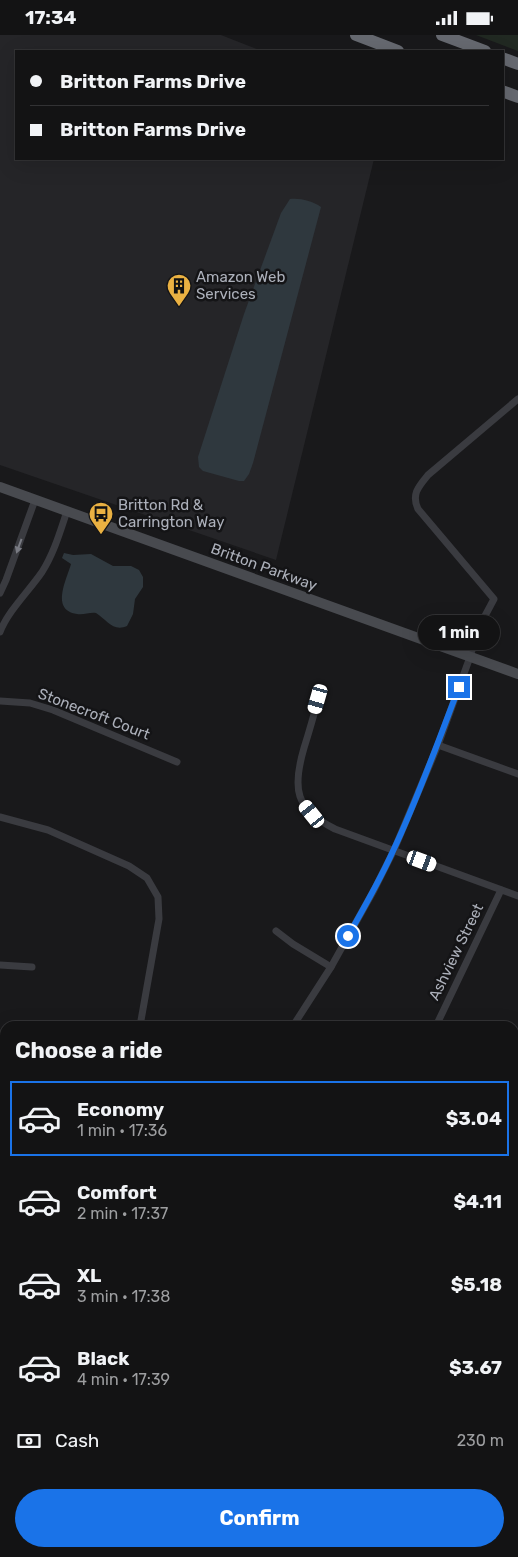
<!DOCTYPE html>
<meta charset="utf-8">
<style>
body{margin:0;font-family:Rubik,sans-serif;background:#1c1c1d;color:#f1f3f6;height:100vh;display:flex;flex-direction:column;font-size:19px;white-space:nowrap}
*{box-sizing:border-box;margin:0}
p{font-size:16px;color:#9d9ea0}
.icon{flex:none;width:28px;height:28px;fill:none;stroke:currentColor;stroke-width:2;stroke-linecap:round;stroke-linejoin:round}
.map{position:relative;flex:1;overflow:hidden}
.side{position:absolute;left:0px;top:986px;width:519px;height:536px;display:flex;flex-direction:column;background:#131314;border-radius:15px 15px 0 0;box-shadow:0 5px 20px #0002,0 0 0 1px #323234}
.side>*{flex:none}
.guide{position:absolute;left:15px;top:15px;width:489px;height:110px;border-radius:0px;box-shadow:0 5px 20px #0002,0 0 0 1px #323234;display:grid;align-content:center;height:110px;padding:0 15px;background:#131314}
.end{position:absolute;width:22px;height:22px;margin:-11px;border:6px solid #1a73e8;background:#fff;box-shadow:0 0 0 2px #fff}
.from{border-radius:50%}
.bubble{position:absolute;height:35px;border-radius:18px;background:#131314;box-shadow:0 5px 20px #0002,0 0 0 1px #323234;font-size:16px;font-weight:700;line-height:35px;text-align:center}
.car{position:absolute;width:15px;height:30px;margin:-15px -8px;border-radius:6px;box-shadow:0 0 4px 1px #0007;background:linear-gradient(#fff 24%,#345 0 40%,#fff 0 76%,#345 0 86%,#fff 0)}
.guide b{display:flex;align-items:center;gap:18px;height:48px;font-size:19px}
.guide b+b{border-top:1px solid #323234}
.guide i{width:12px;height:12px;background:#f1f3f6}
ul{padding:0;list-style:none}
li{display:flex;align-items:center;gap:15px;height:75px;margin:0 10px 8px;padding:0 5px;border:2px solid transparent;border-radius:0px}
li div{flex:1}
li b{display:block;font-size:19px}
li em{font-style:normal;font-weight:700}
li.on{border-color:#1a73e8}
li>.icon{width:45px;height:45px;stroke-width:1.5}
h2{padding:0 15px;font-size:22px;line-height:60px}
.pay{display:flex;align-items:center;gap:12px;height:55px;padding:0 15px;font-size:19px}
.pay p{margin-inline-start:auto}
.cta{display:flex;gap:10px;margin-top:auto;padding:10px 15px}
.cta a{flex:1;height:58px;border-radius:30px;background:#1a73e8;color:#fff;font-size:20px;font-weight:700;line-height:58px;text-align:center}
.status{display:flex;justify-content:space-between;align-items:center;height:35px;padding:0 25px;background:#131314;direction:ltr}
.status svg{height:14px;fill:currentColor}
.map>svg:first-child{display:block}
.built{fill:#252528}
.green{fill:#212922}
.water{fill:#2f383e}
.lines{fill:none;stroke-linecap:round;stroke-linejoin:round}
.street{stroke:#3a3b40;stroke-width:7}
.secondary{stroke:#484a4f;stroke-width:10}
.highway{stroke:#666970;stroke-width:12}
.oneway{fill:#797b83}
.route{stroke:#1a73e8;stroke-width:6}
.labels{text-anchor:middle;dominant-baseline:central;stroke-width:5;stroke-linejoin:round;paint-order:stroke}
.poi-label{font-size:15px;fill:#acb0ba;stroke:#141416;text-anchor:start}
.street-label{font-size:15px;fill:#acb0ba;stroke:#141416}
</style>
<div class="status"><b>17:34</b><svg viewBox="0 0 49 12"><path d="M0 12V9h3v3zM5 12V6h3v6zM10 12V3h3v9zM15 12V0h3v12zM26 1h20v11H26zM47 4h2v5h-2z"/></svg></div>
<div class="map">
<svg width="518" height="1522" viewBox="0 0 518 1522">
<rect width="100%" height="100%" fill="#19191b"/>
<polygon class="built" points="0,0 221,0 262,16 16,16 16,124 374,124 276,525 0,430"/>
<polygon class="green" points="476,0 518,0 518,16"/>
<g class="water">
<path d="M290,164c11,-1 22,2 31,8l-68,256 -4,11 -5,7h-5l-36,-10 -4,-4 -1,-10 46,-143 37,-101z"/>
<path d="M64,518l9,2 18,-1 22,12h18l8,4 4,7v10l-8,12 -2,15 -6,12c-14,6 -20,-6 -31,-13 -6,-1 -12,2 -19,1 -27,-4 -10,-35 -6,-50l-9,-6z"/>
</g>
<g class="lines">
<g class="street">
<polyline points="0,558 6,545 35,465"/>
<path d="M0,597c8,-21 29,-41 42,-60 12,-19 18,-40 25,-61"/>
<path d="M318,664c-4,16 -9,33 -14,49 -12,41 -9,61 31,81l183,67"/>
<polyline points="0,666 30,668 53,675 177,727"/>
<polyline points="438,710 518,739"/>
<polyline points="0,782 48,795 129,831 147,843 158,862 159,884 140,991"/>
<polyline points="276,896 293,909 331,932"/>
<polyline points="0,930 32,932"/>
<path d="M293,991l38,-59 43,-77 20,-40 44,-105 32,-88 9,-30 15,-28 -76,-90c-7,-15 1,-23 10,-34l90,-76"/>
<polyline points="436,991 501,855"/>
<polyline points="0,1085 5,1083"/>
<polyline points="514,1094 518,1087"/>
<polyline points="0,1191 5,1198"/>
<polyline points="514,1227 518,1229"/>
<polyline points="0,1349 5,1350"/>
<polyline points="514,1422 518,1422"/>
<polyline points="0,1514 5,1515"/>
<polyline points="15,1518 38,1522"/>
<polyline points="422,1518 435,1522"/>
<polyline points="54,1522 54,1518"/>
<polyline points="184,1522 185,1518"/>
<polyline points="404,1522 405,1518"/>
</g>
<polyline class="secondary" points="0,452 518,639"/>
<g class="highway">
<polyline points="356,0 398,16"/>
<polyline points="442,0 485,16"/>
<polyline points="502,23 518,29"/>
<polyline points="502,56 518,62"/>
</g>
</g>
<defs><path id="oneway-solid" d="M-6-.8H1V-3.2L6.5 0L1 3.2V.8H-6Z" transform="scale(1.25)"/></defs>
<use class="oneway" href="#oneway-solid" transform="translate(19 511) rotate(110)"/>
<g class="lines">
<path class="route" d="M348,901c16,-28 32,-56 45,-85 25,-53 45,-109 66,-164"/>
</g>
<defs>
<symbol id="building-pin" viewBox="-11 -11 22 30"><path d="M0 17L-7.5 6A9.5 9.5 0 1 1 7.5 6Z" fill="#eab142" stroke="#141416"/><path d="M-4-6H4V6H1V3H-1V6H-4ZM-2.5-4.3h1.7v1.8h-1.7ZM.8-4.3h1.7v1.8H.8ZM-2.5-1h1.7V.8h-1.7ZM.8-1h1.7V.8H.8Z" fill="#111"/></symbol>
<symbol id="bus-pin" viewBox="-11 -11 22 30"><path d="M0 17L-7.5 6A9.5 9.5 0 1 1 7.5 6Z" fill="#eab142" stroke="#141416"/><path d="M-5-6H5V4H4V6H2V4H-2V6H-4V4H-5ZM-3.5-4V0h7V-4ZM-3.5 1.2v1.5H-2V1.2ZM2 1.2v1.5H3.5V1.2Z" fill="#111"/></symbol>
</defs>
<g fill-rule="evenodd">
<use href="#building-pin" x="165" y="237" width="28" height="38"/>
<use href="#bus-pin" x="87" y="465" width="28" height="38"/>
</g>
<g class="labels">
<g class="poi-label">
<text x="196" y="242">Amazon Web<tspan x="196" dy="17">Services</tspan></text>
<text x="118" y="470">Britton Rd &amp;<tspan x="118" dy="17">Carrington Way</tspan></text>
</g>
<g class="street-label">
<text transform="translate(264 532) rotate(20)">Britton Parkway</text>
<text transform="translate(94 679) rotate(21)">Stonecroft Court</text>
<text transform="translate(456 917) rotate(-64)">Ashview Street</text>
</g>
</g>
</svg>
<i class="end from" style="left:348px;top:901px"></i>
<i class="end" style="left:459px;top:652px"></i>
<div class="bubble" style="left:418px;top:580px;width:82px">1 min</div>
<i class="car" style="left:318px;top:664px;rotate:196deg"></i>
<i class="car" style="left:312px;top:779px;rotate:321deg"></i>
<i class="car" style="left:422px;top:826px;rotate:110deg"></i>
<div class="guide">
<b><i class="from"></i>Britton Farms Drive</b>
<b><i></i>Britton Farms Drive</b>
</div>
<section class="side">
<h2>Choose a ride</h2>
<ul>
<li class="on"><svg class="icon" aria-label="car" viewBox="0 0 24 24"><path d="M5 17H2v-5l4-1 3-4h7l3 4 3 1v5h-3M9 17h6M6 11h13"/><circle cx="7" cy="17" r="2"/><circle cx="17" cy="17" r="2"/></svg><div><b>Economy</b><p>1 min · 17:36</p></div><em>$3.04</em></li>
<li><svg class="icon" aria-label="car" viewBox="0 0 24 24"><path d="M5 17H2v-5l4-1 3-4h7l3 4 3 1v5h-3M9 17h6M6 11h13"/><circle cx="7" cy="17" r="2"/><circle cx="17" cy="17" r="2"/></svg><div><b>Comfort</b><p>2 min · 17:37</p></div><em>$4.11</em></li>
<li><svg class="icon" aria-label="car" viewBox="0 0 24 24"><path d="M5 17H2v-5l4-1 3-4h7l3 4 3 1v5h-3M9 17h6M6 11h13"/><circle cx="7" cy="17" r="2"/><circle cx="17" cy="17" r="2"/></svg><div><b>XL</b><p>3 min · 17:38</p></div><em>$5.18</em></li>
<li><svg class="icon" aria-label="car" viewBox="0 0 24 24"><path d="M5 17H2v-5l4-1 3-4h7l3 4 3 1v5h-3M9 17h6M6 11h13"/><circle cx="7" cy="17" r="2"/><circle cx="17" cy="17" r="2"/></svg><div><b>Black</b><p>4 min · 17:39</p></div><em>$3.67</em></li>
</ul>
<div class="pay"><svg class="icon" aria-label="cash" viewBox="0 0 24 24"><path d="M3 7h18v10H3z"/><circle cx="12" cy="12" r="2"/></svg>Cash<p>230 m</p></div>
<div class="cta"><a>Confirm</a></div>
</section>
</div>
